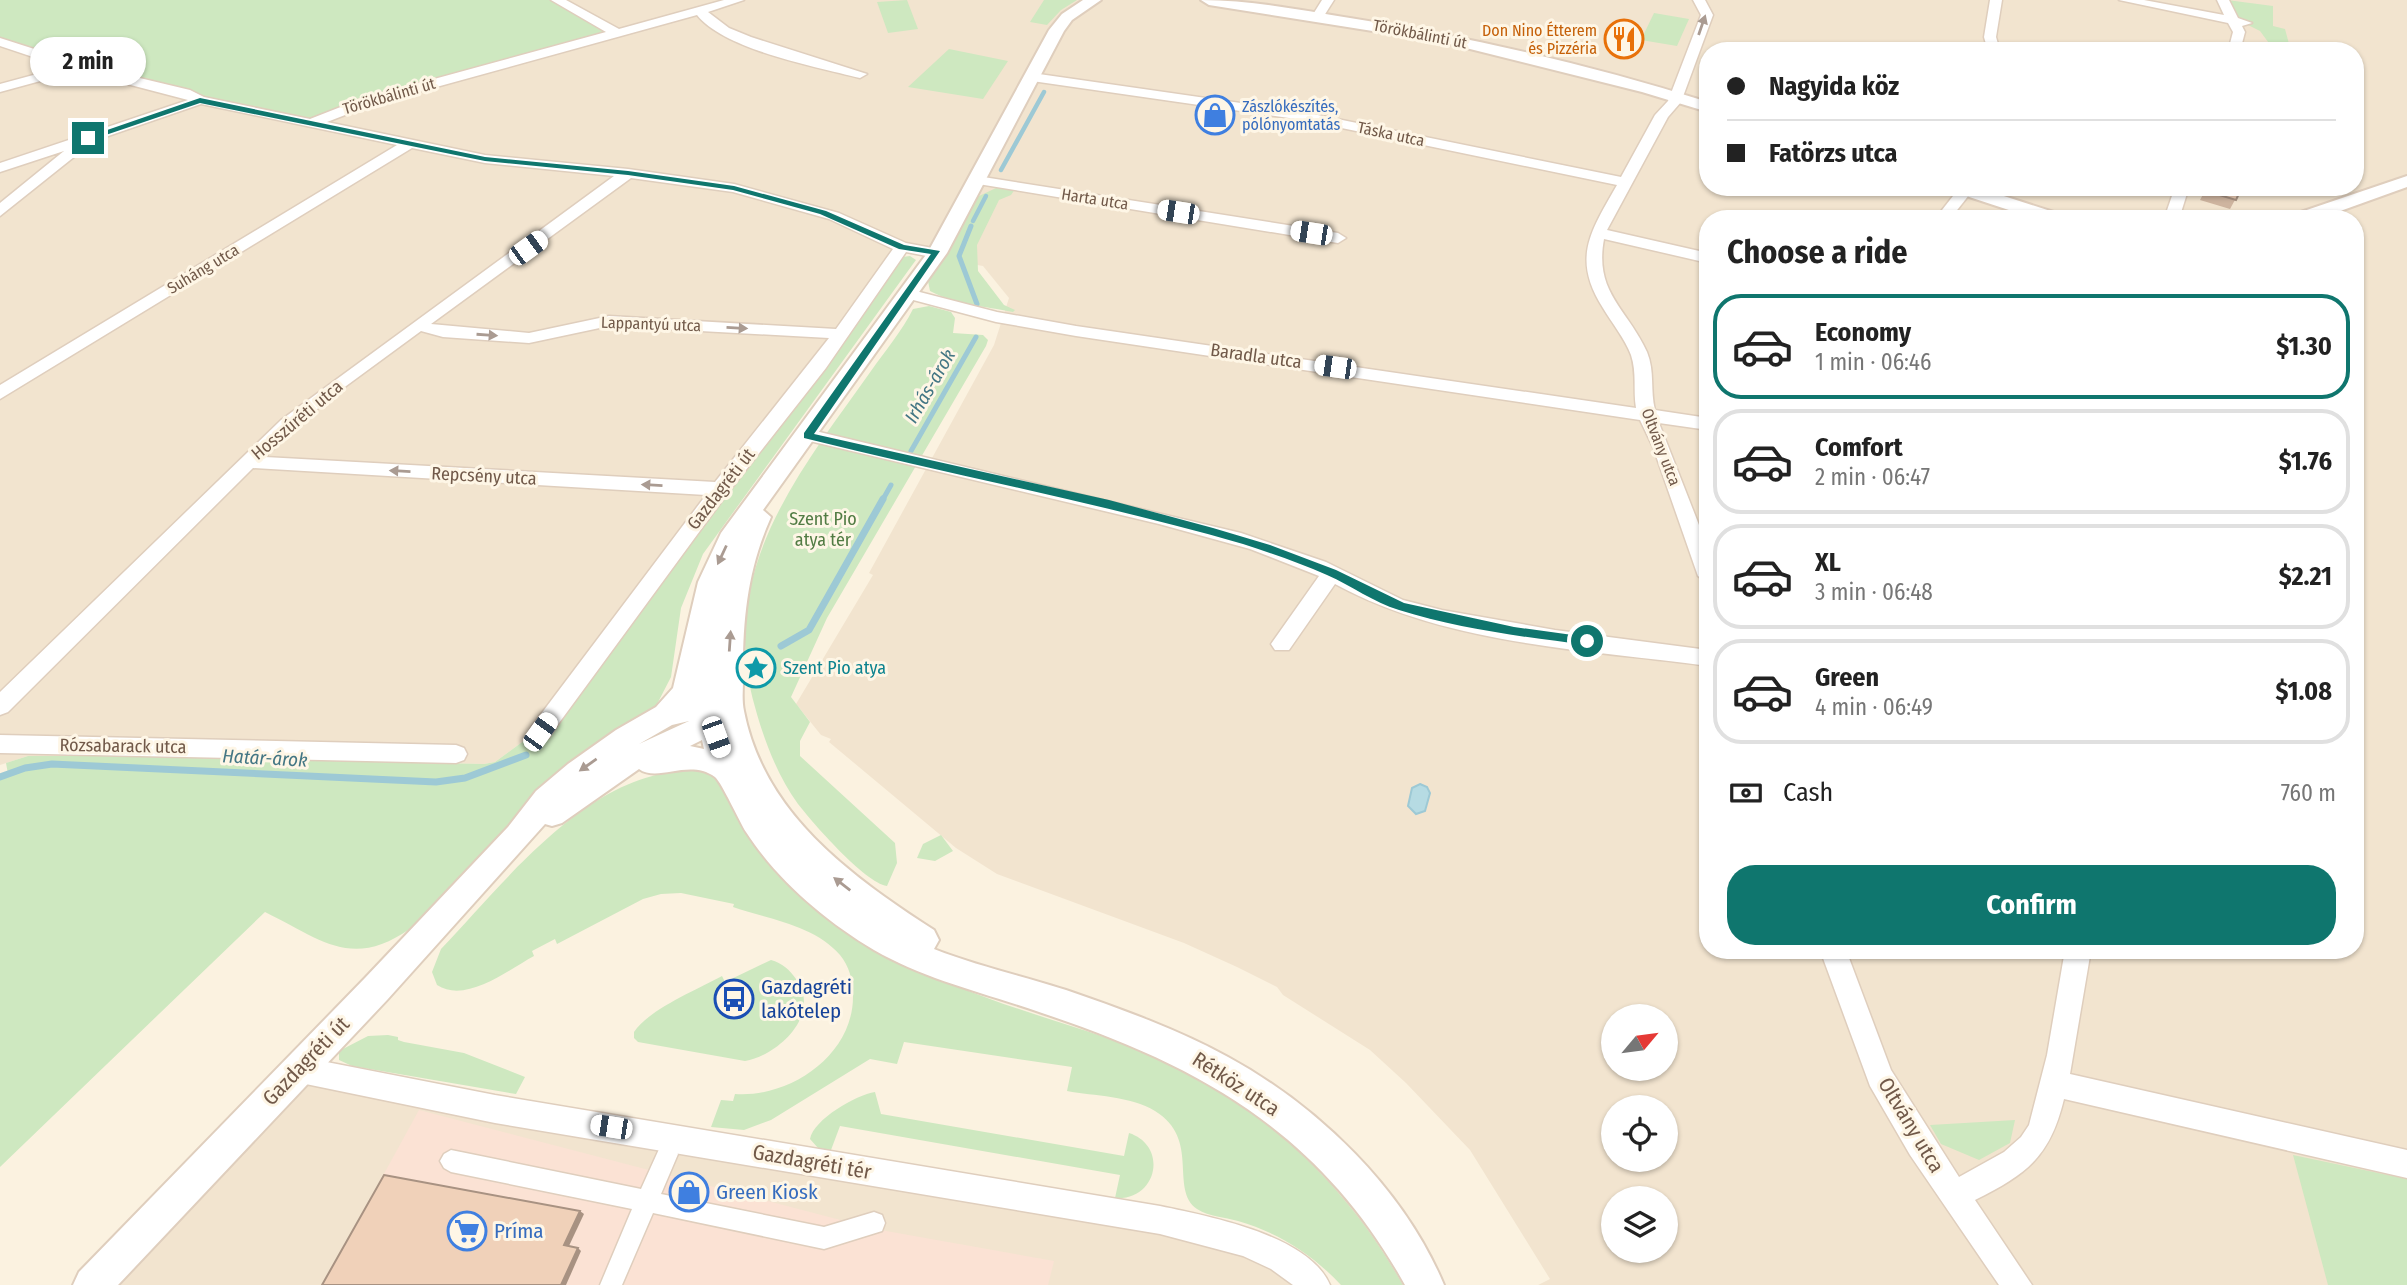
<!DOCTYPE html>
<meta charset="utf-8">
<style>
body{margin:0;font-family:"Fira Sans Condensed",sans-serif;background:#f6f6f6;color:#222;height:100vh;display:flex;flex-direction:column;font-size:26px;white-space:nowrap}
*{box-sizing:border-box;margin:0}
p{font-size:23px;color:#767676}
.icon{flex:none;width:38px;height:38px;fill:none;stroke:currentColor;stroke-width:2;stroke-linecap:round;stroke-linejoin:round}
.map{position:relative;flex:1;overflow:hidden}
.side{position:absolute;left:1699px;top:210px;width:665px;height:749px;display:flex;flex-direction:column;background:#fff;border-radius:28px;box-shadow:0 2px 5px #0004}
.side>*{flex:none}
.guide{position:absolute;left:1699px;top:42px;width:665px;height:154px;border-radius:28px;box-shadow:0 2px 5px #0004;display:grid;align-content:center;height:154px;padding:0 28px;background:#fff}
.needle{width:46px;rotate:61deg}
.buttons{position:absolute;left:1601px;top:1004px;display:grid;gap:14px}
.buttons a{display:grid;place-items:center;width:77px;height:77px;border-radius:50%;background:#fff;box-shadow:0 2px 5px #0004;font-size:35px}
.end{position:absolute;width:32px;height:32px;margin:-16px;border:9px solid #0f766e;background:#fff;box-shadow:0 0 0 4px #fff}
.from{border-radius:50%}
.bubble{position:absolute;height:49px;border-radius:24px;background:#fff;box-shadow:0 2px 5px #0004;font-size:23px;font-weight:700;line-height:49px;text-align:center}
.car{position:absolute;width:21px;height:42px;margin:-21px -10px;border-radius:9px;box-shadow:0 0 5px 2px #0007;background:linear-gradient(#fff 24%,#345 0 40%,#fff 0 76%,#345 0 86%,#fff 0)}
.guide b{display:flex;align-items:center;gap:24px;height:66px;font-size:26px}
.guide b+b{border-top:2px solid #e0e0e0}
.guide i{width:18px;height:18px;background:#222}
ul{padding:0;list-style:none}
li{display:flex;align-items:center;gap:21px;height:105px;margin:0 14px 10px;padding:0 14px;border:4px solid #e0e0e0;border-radius:28px}
li div{flex:1}
li b{display:block;font-size:26px}
li em{font-style:normal;font-weight:700}
li.current{border-color:#0f766e}
li>.icon{width:63px;height:63px;stroke-width:1.5}
h2{padding:0 28px;font-size:32px;line-height:84px}
.pay{display:flex;align-items:center;gap:18px;height:77px;padding:0 28px;font-size:26px}
.pay p{margin-inline-start:auto}
.cta{display:flex;gap:14px;margin-top:auto;padding:14px 28px}
.cta a{flex:1;height:80px;border-radius:28px;background:#0f766e;color:#fff;font-size:28px;font-weight:700;line-height:80px;text-align:center}
.map>svg:first-child{display:block}
.residential{fill:#f2e4cf;fill-rule:evenodd}
.commercial{fill:#fbe2d4}
.green{fill:#cee8c0}
.water{fill:#b6dbe3;stroke:#9dc9d5;stroke-width:2}
.lines{fill:none;stroke-linecap:round;stroke-linejoin:round}
.stream-far2{stroke:#9dc9d5;stroke-width:4.5}
.stream-far1{stroke:#9dc9d5;stroke-width:5}
.stream{stroke:#9dc9d5;stroke-width:7}
.pedestrian-casing{stroke:#dfcebd;stroke-width:3}
.minor-casing{stroke:#dfcebd;stroke-width:3}
.tertiary-casing{stroke:#dfcebd;stroke-width:4}
.pedestrian{fill:#fff;fill-rule:evenodd}
.minor{fill:#fff;fill-rule:evenodd}
.tertiary{fill:#fff;fill-rule:evenodd}
.wall{fill:#ceb49f}
.shaded-wall{fill:#a89282}
.building{fill:#f0d1b9;stroke:#a89282;stroke-width:2}
.oneway{fill:#aa9b92}
.route{fill:#0f766e}
.labels{text-anchor:middle;dominant-baseline:central;stroke-width:6;stroke-linejoin:round;paint-order:stroke}
.far-food-label{font-size:16px;fill:#c56008;stroke:#fef6e6;text-anchor:end}
.far-street-label{font-size:16px;fill:#715949;stroke:#fef6e6}
.far-shop-label{font-size:16px;fill:#366cbe;stroke:#fef6e6;text-anchor:start}
.street-label{font-size:18px;fill:#715949;stroke:#fef6e6}
.park-label{font-size:18px;fill:#527c44;stroke:#fef6e6}
.culture-label{font-size:18px;fill:#0d838f;stroke:#fef6e6;text-anchor:start}
.water-label{font-size:19px;font-style:italic;fill:#437684;stroke:#fef6e6}
.near-transit-label{font-size:21px;fill:#164399;stroke:#fef6e6;text-anchor:start}
.near-street-label{font-size:21px;fill:#715949;stroke:#fef6e6}
.near-shop-label{font-size:21px;fill:#366cbe;stroke:#fef6e6;text-anchor:start}
</style>
<div class="map">
<svg width="2407" height="1285" viewBox="0 0 2407 1285">
<rect width="100%" height="100%" fill="#fbf2e0"/>
<g class="residential">
<path d="M557,0h1850v1285h-869l12,-6 -80,-129 -64,-67 -36,-33 -87,-55 -6,-8 -40,-20 -53,-24 -187,-69 -41,-26 -127,-106 2,-3 -10,-4 -25,-31 77,-129 -4,-2 125,-228 15,-47 -26,-32 -78,-14 -360,486 -10,5 -10,-3 -30,22 -11,2 -456,-8 -28,9v-723zM1708,51h648v136h-648zM1708,219h648v731h-648zM1614,1017h52v52h-52zM1614,1108h52v52h-52zM1614,1199h52v52h-52z"/>
<polygon points="296,1069 1160,1220 1315,1285 92,1285"/>
</g>
<polygon class="commercial" points="419,1110 875,1229 1054,1261 1048,1285 323,1285"/>
<g class="green">
<polygon points="0,0 557,0 617,33 483,70 309,124 200,100 0,42"/>
<polygon points="907,0 918,29 888,33 877,2"/>
<polygon points="1044,0 1077,0 1061,10 1047,25 1030,22"/>
<polygon points="2227,0 2273,6 2273,26 2285,29 2291,51 2271,46 2260,31 2236,19"/>
<polygon points="1654,13 1689,19 1677,46 1641,40"/>
<polygon points="949,49 1008,61 983,99 908,87"/>
<path d="M996,188l19,1 -4,6 -12,5 -22,45 1,26 26,34 11,5 -2,2c-29,-6 -56,-7 -83,-21l-2,-10 49,-84z"/>
<path d="M910,256l6,4 -3,4 -210,290 -22,54 -10,69 -17,33 -137,106 -106,112c-59,42 -89,12 -146,-16l-265,255v-390l8,-3 -2,-11 22,-7h77l379,8 11,-2 30,-22 10,3 10,-5 357,-481z"/>
<path d="M929,306l22,6 4,6 -2,15 30,2 5,5 -2,6 -159,272 -36,79 19,25 -10,19v15l95,87 2,20 -10,23c-22,-3 -75,-64 -89,-82 -20,-27 -34,-64 -43,-97 -39,-135 43,-233 116,-336 14,-20 31,-40 42,-62z"/>
<path d="M694,764l18,12c41,46 89,87 133,129 18,17 36,42 58,54 70,42 156,60 232,89 114,44 209,131 268,237h-62c-29,-31 -62,-52 -103,-64 -14,-4 -28,-4 -41,-12 -28,-20 4,-70 -42,-98 -24,-15 -61,-15 -88,-20l5,-24 -168,-25 -7,22 -27,-5 -99,61 -27,10 -33,-3 10,-27 12,1 2,-7c55,4 119,-39 118,-99 0,-15 -4,-29 -13,-40 -25,-30 -72,-36 -107,-48l1,-3 -53,-11 -20,1 -18,5 -86,45 -2,-5 -23,12 2,5c-26,14 -68,48 -97,29l-5,-13 9,-23c63,-66 148,-178 248,-178z"/>
<polygon points="941,835 953,851 935,861 917,858 923,844"/>
<path d="M771,960c11,3 19,10 25,19 26,35 -17,76 -51,82l-107,-19 -4,-4v-6c14,-22 64,-43 88,-56l3,6z"/>
<polygon points="388,1035 398,1037 398,1040 404,1042 464,1053 525,1077 516,1094 352,1066 339,1060 339,1051 368,1036"/>
<path d="M875,1092l6,22 243,42 5,-23c40,13 28,68 -14,65l5,-23 -280,-49 -9,24 -13,-2 -8,-9c4,-20 46,-44 65,-47z"/>
<polygon points="2015,1120 2010,1143 1979,1160 1941,1144 1930,1125"/>
<polygon points="2293,1155 2407,1179 2407,1285 2328,1285"/>
</g>
<polygon class="water" points="1420,784 1427,787 1430,793 1425,811 1416,814 1408,806 1412,788"/>
<g class="lines">
<g class="stream-far2">
<polyline points="1001,170 1044,92"/>
<polyline points="973,221 986,196"/>
</g>
<g class="stream-far1">
<polyline points="971,226 959,256 977,304"/>
<polyline points="911,451 976,337"/>
<polyline points="882,501 891,485"/>
</g>
<g class="stream">
<polyline points="781,646 809,630 883,499"/>
<polyline points="0,777 25,768 52,764 436,782 465,778 526,755"/>
</g>
<defs>
<polygon id="pedestrian" points="667,1143 674,1147 678,1154 661,1194 824,1227 874,1212 882,1215 885,1223 882,1231 824,1249 653,1213 622,1285 600,1285 632,1209 451,1172 444,1168 440,1161 444,1154 451,1150 641,1189 660,1147"/>
<g id="minor">
<path d="M551,0h15l53,29 105,-29h20l-36,12 21,16 22,9 116,37 -7,4c-43,-11 -135,-28 -163,-63l-326,90 -44,17 158,33 143,14 106,15 105,29 67,30 37,7 2,3 -8,5 -31,-6 -80,116 -99,126 -179,244 -8,3 -8,-3 -3,-6 3,-6 174,-231 -453,-27 -245,244 -8,3v-23l281,-272 333,-244 -129,-13 -73,-15 -412,251v-14l397,-240 -196,-41 -116,40 -1,5 -84,67v-13l64,-52 -64,21v-9l188,-63 -111,-29 -77,21v-8l63,-17 -63,-21v-8l81,26 109,26 14,7 106,22 51,-20 245,-67zM631,178l102,14 96,27 64,30 -57,80 -227,-13 -80,17 -98,-9zM609,326l220,12 -114,144 -450,-25 62,-57 94,-69 22,6 86,6z"/>
<polygon points="1322,0 1334,0 1322,19 1314,19 1312,16"/>
<path d="M1693,0h12l8,15 -32,87 -13,15 -61,113 101,23v10l-104,-24c-10,54 23,69 43,113 8,19 3,39 8,58l53,8v12l-49,-7 49,125v35l-10,-7 -45,-129 -13,-27 -564,-84 -80,-14 -94,-25 -2,-3 8,-5 89,23 79,14 560,82c-3,-18 1,-35 -5,-53 -6,-16 -19,-32 -28,-47 -32,-50 -12,-77 14,-123l-314,-65 -271,-39 -7,-4 7,-4 271,39 318,65 34,-62 13,-14 33,-86z"/>
<polygon points="1990,0 2002,0 1996,37 2000,51 1988,51 1984,37"/>
<polygon points="2119,0 2144,0 2224,15 2217,0 2229,0 2238,18 2252,23 2242,26 2245,32 2240,51 2228,51 2233,32 2228,23"/>
<polygon points="977,176 1338,233 1346,238 1338,243 972,183 970,180"/>
<polygon points="1960,187 1973,190 1950,219 1935,219"/>
<polygon points="2175,187 2189,187 2179,219 2164,219"/>
<path d="M807,429l434,104 85,29 77,38 39,10 113,20 153,20v16c-125,-17 -261,-21 -373,-82l-46,66h-14l-4,-6 48,-68 -69,-27 -91,-25 -358,-85 -3,-4z"/>
<polygon points="0,735 456,745 464,748 467,754 464,760 456,763 0,753"/>
<path d="M1820,950h26l45,120 68,107 45,-25 17,-15 8,-12 18,-70 18,-105h26l-21,124 337,76v28l-343,-79c-14,58 -37,75 -89,101l57,85h-33l-89,-130 -40,-69z"/>
<path d="M296,1056l199,39 665,111c48,10 149,29 170,79h-37l-22,-16 -28,-13 -83,-22 -665,-111 -199,-41 -10,-4 -3,-9 3,-9z"/>
</g>
<g id="tertiary">
<path d="M1083,0h18l-29,20 -8,11 -117,222 -184,257 8,7c-22,49 -28,97 -28,151 1,14 -2,29 1,43 20,103 107,165 190,219l5,10 -5,9c43,17 89,27 132,41 55,19 111,39 162,67 90,49 176,132 216,228h-39c-84,-152 -204,-219 -363,-272 -57,-20 -116,-33 -168,-63 -49,-29 -97,-70 -128,-118 -7,-11 -24,-49 -31,-55 -26,-19 -57,6 -76,-8l-77,54 -10,3 -7,-2 -158,176 -269,285h-45l6,-13 286,-294 143,-151 28,-36 32,-27 48,-34 40,-23 17,-19 25,-106 23,-49 207,-281 121,-222 13,-16zM689,721l-50,23 33,-19zM702,740l2,9 -14,-3z"/>
<path d="M1201,0c50,0 99,10 149,18 121,19 241,47 358,84v10l-66,-20 -200,-50 -233,-37z"/>
<polygon points="2407,176 2407,187 2318,219 2290,219 2292,215"/>
<polygon points="1948,187 1976,187 2063,215 2065,219 2036,219 1951,191"/>
</g>
</defs>
<use href="#pedestrian" class="pedestrian-casing"/>
<use href="#minor" class="minor-casing"/>
<use href="#tertiary" class="tertiary-casing"/>
<use href="#pedestrian" class="pedestrian"/>
<use href="#minor" class="minor"/>
<use href="#tertiary" class="tertiary"/>
</g>
<polygon class="wall" points="2207,187 2242,187 2230,209 2200,200"/>
<g class="shaded-wall">
<polygon points="580,1211 584,1214 568,1248 564,1245"/>
<polygon points="578,1248 581,1251 566,1285 561,1285"/>
</g>
<g class="building">
<polygon points="2208,187 2242,187 2236,200 2206,191"/>
<polygon points="384,1175 580,1211 564,1245 578,1248 561,1285 322,1285"/>
</g>
<defs><path id="oneway-solid" d="M-6-.8H1V-3.2L6.5 0L1 3.2V.8H-6Z" transform="scale(1.75)"/></defs>
<g class="oneway">
<use href="#oneway-solid" transform="translate(1702 25) rotate(-71)"/>
<use href="#oneway-solid" transform="translate(737 328) rotate(3)"/>
<use href="#oneway-solid" transform="translate(487 335) rotate(4)"/>
<use href="#oneway-solid" transform="translate(400 471) rotate(-177)"/>
<use href="#oneway-solid" transform="translate(652 485) rotate(-177)"/>
<use href="#oneway-solid" transform="translate(722 555) rotate(115)"/>
<use href="#oneway-solid" transform="translate(730 641) rotate(-86)"/>
<use href="#oneway-solid" transform="translate(588 765) rotate(145)"/>
<use href="#oneway-solid" transform="translate(842 884) rotate(-142)"/>
</g>
<path class="route" d="M200,98l285,59 143,14 106,15 92,25 78,34 36,6 -126,183 295,66 104,28 57,17 66,25 68,33 110,24 73,10 5,4 -5,4c-62,-8 -128,-16 -188,-35 -26,-8 -47,-24 -72,-35 -27,-12 -56,-22 -84,-31 -145,-42 -293,-69 -439,-106v-5l127,-179 -32,-5 -79,-35 -87,-24 -105,-15 -143,-14 -285,-58 -109,37 -7,-2z"/>
<defs>
<symbol id="restaurant-ring" viewBox="-11 -11 22 22"><circle r="9.5" fill="#fef6e6" stroke="#e8710a" stroke-width="1.5"/><path d="M-5-6h1v4h1v-4h1v4h1v-4h1v5L-1.5 .5V6h-2V.5L-5-1ZM5-6V6H3V1.5H1.5Q1.5-4 5-6Z" fill="#e8710a"/></symbol>
<symbol id="shop-ring" viewBox="-11 -11 22 22"><circle r="9.5" fill="#fef6e6" stroke="#3f7fe0" stroke-width="1.5"/><path d="M-5-2.5h2.3a2.7 3.5 0 0 1 5.4 0H5L5.5 6h-11ZM-1.5-2.5h3a1.5 2.3 0 0 0-3 0Z" fill="#3f7fe0"/></symbol>
<symbol id="sight-ring" viewBox="-11 -11 22 22"><circle r="9.5" fill="#fef6e6" stroke="#0f9aa8" stroke-width="1.5"/><path d="M0-6L1.8-2.2L6-1.7L2.9 1.2L3.7 5.4L0 3.3L-3.7 5.4L-2.9 1.2L-6-1.7L-1.8-2.2Z" fill="#0f9aa8"/></symbol>
<symbol id="bus-ring" viewBox="-11 -11 22 22"><circle r="9.5" fill="#fef6e6" stroke="#1a4fb4" stroke-width="1.5"/><path d="M-5-6H5V4H4V6H2V4H-2V6H-4V4H-5ZM-3.5-4V0h7V-4ZM-3.5 1.2v1.5H-2V1.2ZM2 1.2v1.5H3.5V1.2Z" fill="#1a4fb4"/></symbol>
<symbol id="supermarket-ring" viewBox="-11 -11 22 22"><circle r="9.5" fill="#fef6e6" stroke="#3f7fe0" stroke-width="1.5"/><path d="M-6-5.5h2.5l.6 2H6L4.5 2H-2.5L-4.4-4H-6ZM-1.5 3.2a1.3 1.3 0 1 0 .1 0ZM3 3.2a1.3 1.3 0 1 0 .1 0Z" fill="#3f7fe0"/></symbol>
</defs>
<g fill-rule="evenodd">
<use href="#restaurant-ring" x="1602" y="17" width="44" height="44"/>
<use href="#shop-ring" x="1193" y="93" width="44" height="44"/>
<use href="#sight-ring" x="734" y="646" width="44" height="44"/>
<use href="#bus-ring" x="712" y="977" width="44" height="44"/>
<use href="#shop-ring" x="667" y="1170" width="44" height="44"/>
<use href="#supermarket-ring" x="445" y="1209" width="44" height="44"/>
</g>
<g class="labels">
<g class="far-food-label">
<text x="1597" y="30">Don Nino Étterem<tspan x="1597" dy="18">és Pizzéria</tspan></text>
</g>
<g class="far-street-label">
<text transform="translate(1420 34) rotate(11)">Törökbálinti út</text>
<text transform="translate(389 96) rotate(-16)">Törökbálinti út</text>
<text transform="translate(1391 134) rotate(12)">Táska utca</text>
<text transform="translate(1095 199) rotate(9)">Harta utca</text>
<text transform="translate(203 269) rotate(-31)">Suháng utca</text>
<text transform="translate(651 324) rotate(2)">Lappantyú utca</text>
<text transform="translate(1661 447) rotate(69)">Oltvány utca</text>
</g>
<g class="far-shop-label">
<text x="1242" y="106">Zászlókészítés,<tspan x="1242" dy="18">pólónyomtatás</tspan></text>
</g>
<g class="street-label">
<text transform="translate(1256 356) rotate(8)">Baradla utca</text>
<text transform="translate(297 420) rotate(-40)">Hosszúréti utca</text>
<text transform="translate(484 476) rotate(3)">Repcsény utca</text>
<text transform="translate(721 489) rotate(-52)">Gazdagréti út</text>
<text transform="translate(123 746) rotate(1)">Rózsabarack utca</text>
</g>
<g class="park-label">
<text x="823" y="519">Szent Pio<tspan x="823" dy="21">atya tér</tspan></text>
</g>
<g class="culture-label">
<text x="783" y="668">Szent Pio atya</text>
</g>
<g class="water-label">
<text transform="translate(930 386) rotate(-60)">Irhás-árok</text>
<text transform="translate(265 758) rotate(3)">Határ-árok</text>
</g>
<g class="near-transit-label">
<text x="761" y="987">Gazdagréti<tspan x="761" dy="24">lakótelep</tspan></text>
</g>
<g class="near-street-label">
<text transform="translate(306 1061) rotate(-46)">Gazdagréti út</text>
<text transform="translate(1236 1084) rotate(33)">Rétköz utca</text>
<text transform="translate(1911 1125) rotate(59)">Oltvány utca</text>
<text transform="translate(812 1162) rotate(10)">Gazdagréti tér</text>
</g>
<g class="near-shop-label">
<text x="716" y="1192">Green Kiosk</text>
<text x="494" y="1231">Príma</text>
</g>
</g>
</svg>
<div class="buttons">
<a><svg class="needle" viewBox="-14 -14 28 28"><path d="M0-13l5 13h-10z" fill="#e53935"/><path d="M0 13l5-13h-10z" fill="#767676"/></svg></a>
<a><svg class="icon" aria-label="locate" viewBox="0 0 24 24"><circle cx="12" cy="12" r="6"/><path d="M12 2v4M12 18v4M2 12h4M18 12h4"/></svg></a>
<a><svg class="icon" aria-label="layers" viewBox="0 0 24 24"><path d="M12 4l9 5-9 5-9-5zM3 14l9 5 9-5"/></svg></a>
</div>
<i class="end from" style="left:1587px;top:641px"></i>
<i class="end" style="left:88px;top:138px"></i>
<div class="bubble" style="left:30px;top:37px;width:116px">2 min</div>
<i class="car" style="left:1178px;top:212px;rotate:279deg"></i>
<i class="car" style="left:1311px;top:233px;rotate:279deg"></i>
<i class="car" style="left:528px;top:248px;rotate:54deg"></i>
<i class="car" style="left:1335px;top:367px;rotate:278deg"></i>
<i class="car" style="left:540px;top:732px;rotate:36deg"></i>
<i class="car" style="left:716px;top:737px;rotate:160deg"></i>
<i class="car" style="left:611px;top:1127px;rotate:279deg"></i>
<div class="guide">
<b><i class="from"></i>Nagyida köz</b>
<b><i></i>Fatörzs utca</b>
</div>
<section class="side">
<h2>Choose a ride</h2>
<ul>
<li class="current"><svg class="icon" aria-label="car" viewBox="0 0 24 24"><path d="M5 17H2v-5l4-1 3-4h7l3 4 3 1v5h-3M9 17h6M6 11h13"/><circle cx="7" cy="17" r="2"/><circle cx="17" cy="17" r="2"/></svg><div><b>Economy</b><p>1 min · 06:46</p></div><em>$1.30</em></li>
<li><svg class="icon" aria-label="car" viewBox="0 0 24 24"><path d="M5 17H2v-5l4-1 3-4h7l3 4 3 1v5h-3M9 17h6M6 11h13"/><circle cx="7" cy="17" r="2"/><circle cx="17" cy="17" r="2"/></svg><div><b>Comfort</b><p>2 min · 06:47</p></div><em>$1.76</em></li>
<li><svg class="icon" aria-label="car" viewBox="0 0 24 24"><path d="M5 17H2v-5l4-1 3-4h7l3 4 3 1v5h-3M9 17h6M6 11h13"/><circle cx="7" cy="17" r="2"/><circle cx="17" cy="17" r="2"/></svg><div><b>XL</b><p>3 min · 06:48</p></div><em>$2.21</em></li>
<li><svg class="icon" aria-label="car" viewBox="0 0 24 24"><path d="M5 17H2v-5l4-1 3-4h7l3 4 3 1v5h-3M9 17h6M6 11h13"/><circle cx="7" cy="17" r="2"/><circle cx="17" cy="17" r="2"/></svg><div><b>Green</b><p>4 min · 06:49</p></div><em>$1.08</em></li>
</ul>
<div class="pay"><svg class="icon" aria-label="cash" viewBox="0 0 24 24"><path d="M3 7h18v10H3z"/><circle cx="12" cy="12" r="2"/></svg>Cash<p>760 m</p></div>
<div class="cta"><a>Confirm</a></div>
</section>
</div>
